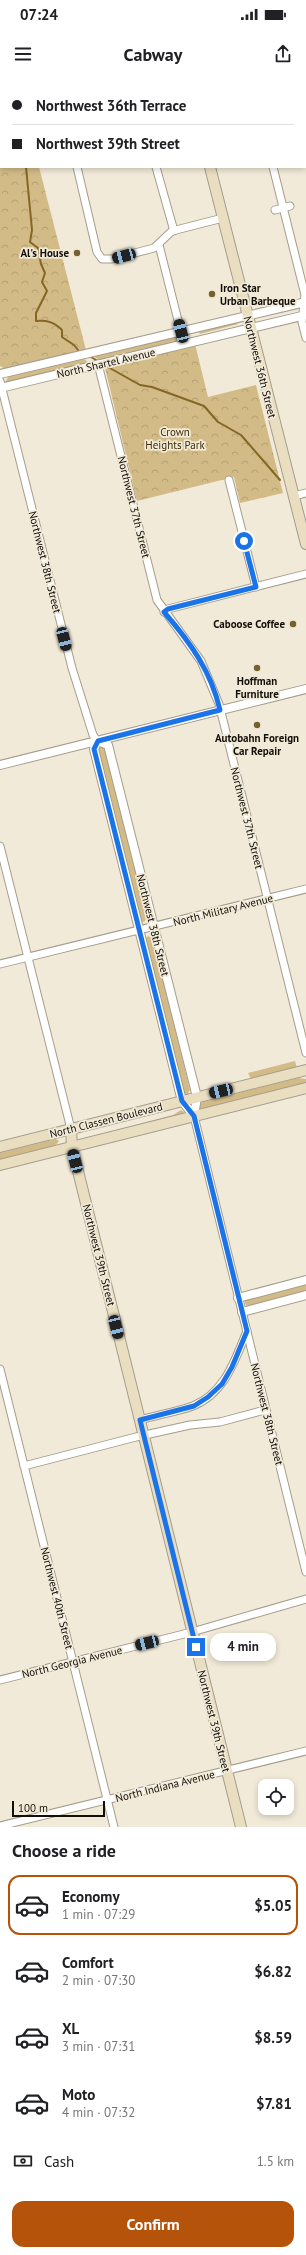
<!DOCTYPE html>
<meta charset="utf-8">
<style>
body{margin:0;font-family:"PT Sans",sans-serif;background:#f6f6f6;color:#202124;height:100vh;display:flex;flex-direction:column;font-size:15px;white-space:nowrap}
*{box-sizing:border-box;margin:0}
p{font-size:13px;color:#757577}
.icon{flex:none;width:22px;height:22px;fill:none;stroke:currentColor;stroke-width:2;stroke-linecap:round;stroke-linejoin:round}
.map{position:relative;height:1747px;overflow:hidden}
.drawer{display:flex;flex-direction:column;background:#fff;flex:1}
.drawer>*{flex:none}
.banner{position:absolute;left:0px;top:0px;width:306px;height:88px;box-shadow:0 2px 6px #0003;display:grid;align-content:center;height:88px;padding:0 12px;background:#fff}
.fabs{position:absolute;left:258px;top:1699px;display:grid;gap:8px}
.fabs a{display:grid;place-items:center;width:36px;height:36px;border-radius:8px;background:#fff;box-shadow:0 2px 6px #0003;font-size:20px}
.scale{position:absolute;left:12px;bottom:10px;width:93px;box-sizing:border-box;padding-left:4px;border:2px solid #120f09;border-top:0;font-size:11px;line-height:14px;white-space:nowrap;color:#120f09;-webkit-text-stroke:3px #f2ead8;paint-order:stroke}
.end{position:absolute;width:18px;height:18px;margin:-9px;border:5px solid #1a73e8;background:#fff;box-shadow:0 0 0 2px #fff}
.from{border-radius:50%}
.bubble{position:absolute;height:28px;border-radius:12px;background:#fff;box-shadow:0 2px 6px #0003;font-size:13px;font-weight:700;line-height:28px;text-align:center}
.car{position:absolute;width:12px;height:24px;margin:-12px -6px;border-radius:5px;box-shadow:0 0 3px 1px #0007;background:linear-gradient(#222 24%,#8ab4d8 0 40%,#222 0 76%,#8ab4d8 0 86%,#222 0)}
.banner b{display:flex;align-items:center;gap:14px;height:38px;font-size:15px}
.banner b+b{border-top:1px solid #e0e0e0}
.banner i{width:10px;height:10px;background:#202124}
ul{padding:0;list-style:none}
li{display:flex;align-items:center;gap:12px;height:60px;margin:0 8px 6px;padding:0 4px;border:2px solid transparent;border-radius:12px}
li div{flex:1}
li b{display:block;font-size:15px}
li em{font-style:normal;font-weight:700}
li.current{border-color:#b45309}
li>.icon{width:36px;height:36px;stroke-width:1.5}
h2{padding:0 12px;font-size:18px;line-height:48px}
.pay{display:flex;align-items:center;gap:10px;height:44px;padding:0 12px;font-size:15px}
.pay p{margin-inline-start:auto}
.button{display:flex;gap:8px;margin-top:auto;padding:8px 12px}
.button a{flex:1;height:46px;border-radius:12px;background:#b45309;color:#fff;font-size:16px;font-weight:700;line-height:46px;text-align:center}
.status{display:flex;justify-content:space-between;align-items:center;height:28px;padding:0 20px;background:#fff;direction:ltr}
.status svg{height:11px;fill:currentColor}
header{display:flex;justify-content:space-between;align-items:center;height:52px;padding:0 12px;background:#fff;font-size:18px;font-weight:700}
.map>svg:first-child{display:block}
.grass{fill:#d3bb87}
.park{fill:url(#park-crowns)}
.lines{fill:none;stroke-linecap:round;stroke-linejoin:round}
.stream{stroke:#836724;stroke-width:2}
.minor-casing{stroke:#a59d8d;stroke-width:9}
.tertiary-casing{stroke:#a59d8d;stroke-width:10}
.secondary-casing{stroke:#a59d8d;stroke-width:12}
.minor{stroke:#fff;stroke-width:7}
.tertiary{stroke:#fff;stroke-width:8}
.secondary{stroke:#eadec1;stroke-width:10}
.route{stroke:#1a73e8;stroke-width:5}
.poi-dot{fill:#75602f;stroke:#f2ead8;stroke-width:1.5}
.labels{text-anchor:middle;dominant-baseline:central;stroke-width:3.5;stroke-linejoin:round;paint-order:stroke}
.poi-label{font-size:11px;font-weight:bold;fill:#120f09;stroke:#f2ead8;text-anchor:end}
.street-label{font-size:11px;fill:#120f09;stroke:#f2ead8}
.park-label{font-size:11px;fill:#3d2e05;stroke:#f2ead8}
</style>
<div class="status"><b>07:24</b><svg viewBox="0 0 49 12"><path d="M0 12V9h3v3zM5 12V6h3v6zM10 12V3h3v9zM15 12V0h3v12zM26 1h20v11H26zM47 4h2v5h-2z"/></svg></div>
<header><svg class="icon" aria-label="menu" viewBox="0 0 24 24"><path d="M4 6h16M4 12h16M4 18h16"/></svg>Cabway<svg class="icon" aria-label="share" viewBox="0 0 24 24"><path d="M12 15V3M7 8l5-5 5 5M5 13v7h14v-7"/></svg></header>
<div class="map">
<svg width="306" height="1747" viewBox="0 0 306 1747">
<defs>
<pattern id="park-crowns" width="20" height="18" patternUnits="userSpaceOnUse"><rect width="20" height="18" fill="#d3bb87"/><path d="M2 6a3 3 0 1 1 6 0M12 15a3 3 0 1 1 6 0" fill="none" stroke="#b4a073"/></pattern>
</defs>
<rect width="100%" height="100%" fill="#f2ead8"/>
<g class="grass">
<polygon points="235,242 238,244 200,254 199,252"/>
<polygon points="177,256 180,259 179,261 101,281 93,276"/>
<polygon points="83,278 89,283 8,303 6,301 9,295"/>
<polygon points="100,665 102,665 105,669 147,838 144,842 140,841 97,670"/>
<polygon points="148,856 153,859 190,1010 187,1015 183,1014 145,859"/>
<polygon points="295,981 297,988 251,999 248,993"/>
<polygon points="298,998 306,999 306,1003 302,1005 202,1030 199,1028 198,1025 203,1022"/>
<polygon points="181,1030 184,1032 183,1034 83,1059 173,1035"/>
<polygon points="56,1059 59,1061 56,1065 0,1082 0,1073"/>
<polygon points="306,1203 306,1213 249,1227 245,1224 245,1219"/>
</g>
<g class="park">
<polygon points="0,0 32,0 1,1 1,87 39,87 86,270 5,289 0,286"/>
<polygon points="195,264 208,317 256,305 283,413 240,423 234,397 137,421 105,288 108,286"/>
</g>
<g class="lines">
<g class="stream">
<polyline points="4,0 5,1"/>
<path d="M26,87l6,63 -2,12 8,6 3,16 4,9 -3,9 5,9 -11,22v8c11,-1 18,1 26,9v7l12,8 4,5"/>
<polyline points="89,276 98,281"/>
<polyline points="108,287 140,305 152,307 204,326 218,342 241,355 280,400"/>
</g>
<defs>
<g id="minor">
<polyline points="67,0 67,1"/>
<polyline points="124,0 125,1"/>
<polyline points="251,0 252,1"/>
<polyline points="305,33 306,33"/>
<polyline points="77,87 97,172 102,179 112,179 154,168 172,151 223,138"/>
<polyline points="156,87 174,151"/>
<polyline points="273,87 305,215 302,242 306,258"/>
<polyline points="275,130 290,126"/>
<polyline points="159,165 184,264"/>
<polyline points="98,284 157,520 201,581 219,624 306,973"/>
<polyline points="0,301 72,588 93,655 97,661"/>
<polyline points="229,400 256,507"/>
<polyline points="294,416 306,413"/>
<polyline points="164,532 168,529 306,494"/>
<polyline points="0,766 71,1049"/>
<polyline points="0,884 306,809"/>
<polyline points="194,1036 306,1492"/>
<polyline points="0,1289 114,1747"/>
<path d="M140,1340c17,-5 36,-8 53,-14 32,-13 42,-46 54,-75"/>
<polyline points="24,1386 136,1357 190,1345 220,1342 265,1330"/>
<polyline points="0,1600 192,1552 306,1519"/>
<polyline points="0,1746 306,1671"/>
</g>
<g id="tertiary">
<polyline points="0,294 306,222"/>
<polyline points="0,308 306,235"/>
<polygon points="97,661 108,665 197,1017 194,1036 182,1021 94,669"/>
<polyline points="0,685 306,609"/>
<polyline points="238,1218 306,1200"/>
<polyline points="242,1232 306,1215"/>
</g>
<g id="secondary">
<polyline points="188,0 188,1"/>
<polyline points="210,87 306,464"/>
<polyline points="71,1049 72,1067 241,1747"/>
<polyline points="0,1067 306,990"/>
<polyline points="0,1085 306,1008"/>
</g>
</defs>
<use href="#minor" class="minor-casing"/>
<use href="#tertiary" class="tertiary-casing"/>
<use href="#secondary" class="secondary-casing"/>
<use href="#minor" class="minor"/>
<use href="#tertiary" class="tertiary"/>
<use href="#secondary" class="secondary"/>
</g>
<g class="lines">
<path class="route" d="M196,1567l-56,-227 54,-14 14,-9 14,-13 10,-17 15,-36 -53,-215 -12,-15 -88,-352 4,-8 122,-31c-9,-39 -30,-68 -56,-98l4,-3 88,-22 -12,-46"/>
</g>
<g class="poi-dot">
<circle cx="77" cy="173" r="4"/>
<circle cx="212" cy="214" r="4"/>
<circle cx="293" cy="544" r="4"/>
<circle cx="257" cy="588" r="4"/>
<circle cx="257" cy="645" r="4"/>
</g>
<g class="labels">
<g class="poi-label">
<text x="69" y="173">Al's House</text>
<text x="220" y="208" text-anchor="start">Iron Star<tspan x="220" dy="13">Urban Barbeque</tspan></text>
<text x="285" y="544">Caboose Coffee</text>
<text x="257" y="601" text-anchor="middle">Hoffman<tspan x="257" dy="13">Furniture</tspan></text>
<text x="257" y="658" text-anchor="middle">Autobahn Foreign<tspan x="257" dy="13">Car Repair</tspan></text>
</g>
<g class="street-label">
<text transform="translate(106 283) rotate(-13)">North Shartel Avenue</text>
<text transform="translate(260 287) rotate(76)">Northwest 36th Street</text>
<text transform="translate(134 427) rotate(76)">Northwest 37th Street</text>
<text transform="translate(45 482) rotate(76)">Northwest 38th Street</text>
<text transform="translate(247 738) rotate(76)">Northwest 37th Street</text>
<text transform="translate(223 830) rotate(-14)">North Military Avenue</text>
<text transform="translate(153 845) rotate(76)">Northwest 38th Street</text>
<text transform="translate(106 1040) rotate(-14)">North Classen Boulevard</text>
<text transform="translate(99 1175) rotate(76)">Northwest 39th Street</text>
<text transform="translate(267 1334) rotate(76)">Northwest 38th Street</text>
<text transform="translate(57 1518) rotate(76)">Northwest 40th Street</text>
<text transform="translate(72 1582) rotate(-14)">North Georgia Avenue</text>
<text transform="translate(214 1641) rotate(76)">Northwest 39th Street</text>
<text transform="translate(165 1706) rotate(-14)">North Indiana Avenue</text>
</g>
<g class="park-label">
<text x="175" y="352">Crown<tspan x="175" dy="13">Heights Park</tspan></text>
</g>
</g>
</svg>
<div class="fabs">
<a><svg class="icon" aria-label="locate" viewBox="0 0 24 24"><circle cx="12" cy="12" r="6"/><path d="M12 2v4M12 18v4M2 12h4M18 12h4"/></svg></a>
</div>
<div class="scale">100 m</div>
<i class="end from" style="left:244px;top:461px"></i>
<i class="end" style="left:196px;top:1567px"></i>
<div class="bubble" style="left:210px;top:1553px;width:66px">4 min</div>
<i class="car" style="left:124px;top:176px;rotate:255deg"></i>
<i class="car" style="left:181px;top:251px;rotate:346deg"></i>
<i class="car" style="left:64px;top:559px;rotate:166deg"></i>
<i class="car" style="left:221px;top:1011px;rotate:257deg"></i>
<i class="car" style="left:75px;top:1081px;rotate:346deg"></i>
<i class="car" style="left:116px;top:1247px;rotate:166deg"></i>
<i class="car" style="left:147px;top:1563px;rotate:256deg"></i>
<div class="banner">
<b><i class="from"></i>Northwest 36th Terrace</b>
<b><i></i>Northwest 39th Street</b>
</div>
</div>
<section class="drawer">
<h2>Choose a ride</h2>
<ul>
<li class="current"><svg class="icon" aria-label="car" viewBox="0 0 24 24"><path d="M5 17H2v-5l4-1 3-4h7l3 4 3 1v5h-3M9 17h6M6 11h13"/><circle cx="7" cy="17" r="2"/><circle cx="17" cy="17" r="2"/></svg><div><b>Economy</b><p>1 min · 07:29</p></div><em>$5.05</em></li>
<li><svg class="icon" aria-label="car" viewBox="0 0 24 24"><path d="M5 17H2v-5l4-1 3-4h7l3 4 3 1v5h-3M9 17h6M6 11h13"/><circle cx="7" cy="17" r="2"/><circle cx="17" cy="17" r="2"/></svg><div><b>Comfort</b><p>2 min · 07:30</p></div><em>$6.82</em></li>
<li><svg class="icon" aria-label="car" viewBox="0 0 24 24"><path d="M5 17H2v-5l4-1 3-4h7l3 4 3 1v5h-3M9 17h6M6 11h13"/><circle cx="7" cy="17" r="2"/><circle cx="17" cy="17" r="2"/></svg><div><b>XL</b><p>3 min · 07:31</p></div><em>$8.59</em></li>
<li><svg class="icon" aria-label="car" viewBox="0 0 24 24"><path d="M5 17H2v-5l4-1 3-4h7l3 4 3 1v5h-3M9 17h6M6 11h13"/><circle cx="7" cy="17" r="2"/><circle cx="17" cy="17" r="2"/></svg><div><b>Moto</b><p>4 min · 07:32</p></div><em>$7.81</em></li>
</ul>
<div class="pay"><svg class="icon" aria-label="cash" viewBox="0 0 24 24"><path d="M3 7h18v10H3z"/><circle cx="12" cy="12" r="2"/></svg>Cash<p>1.5 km</p></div>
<div class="button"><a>Confirm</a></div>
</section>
